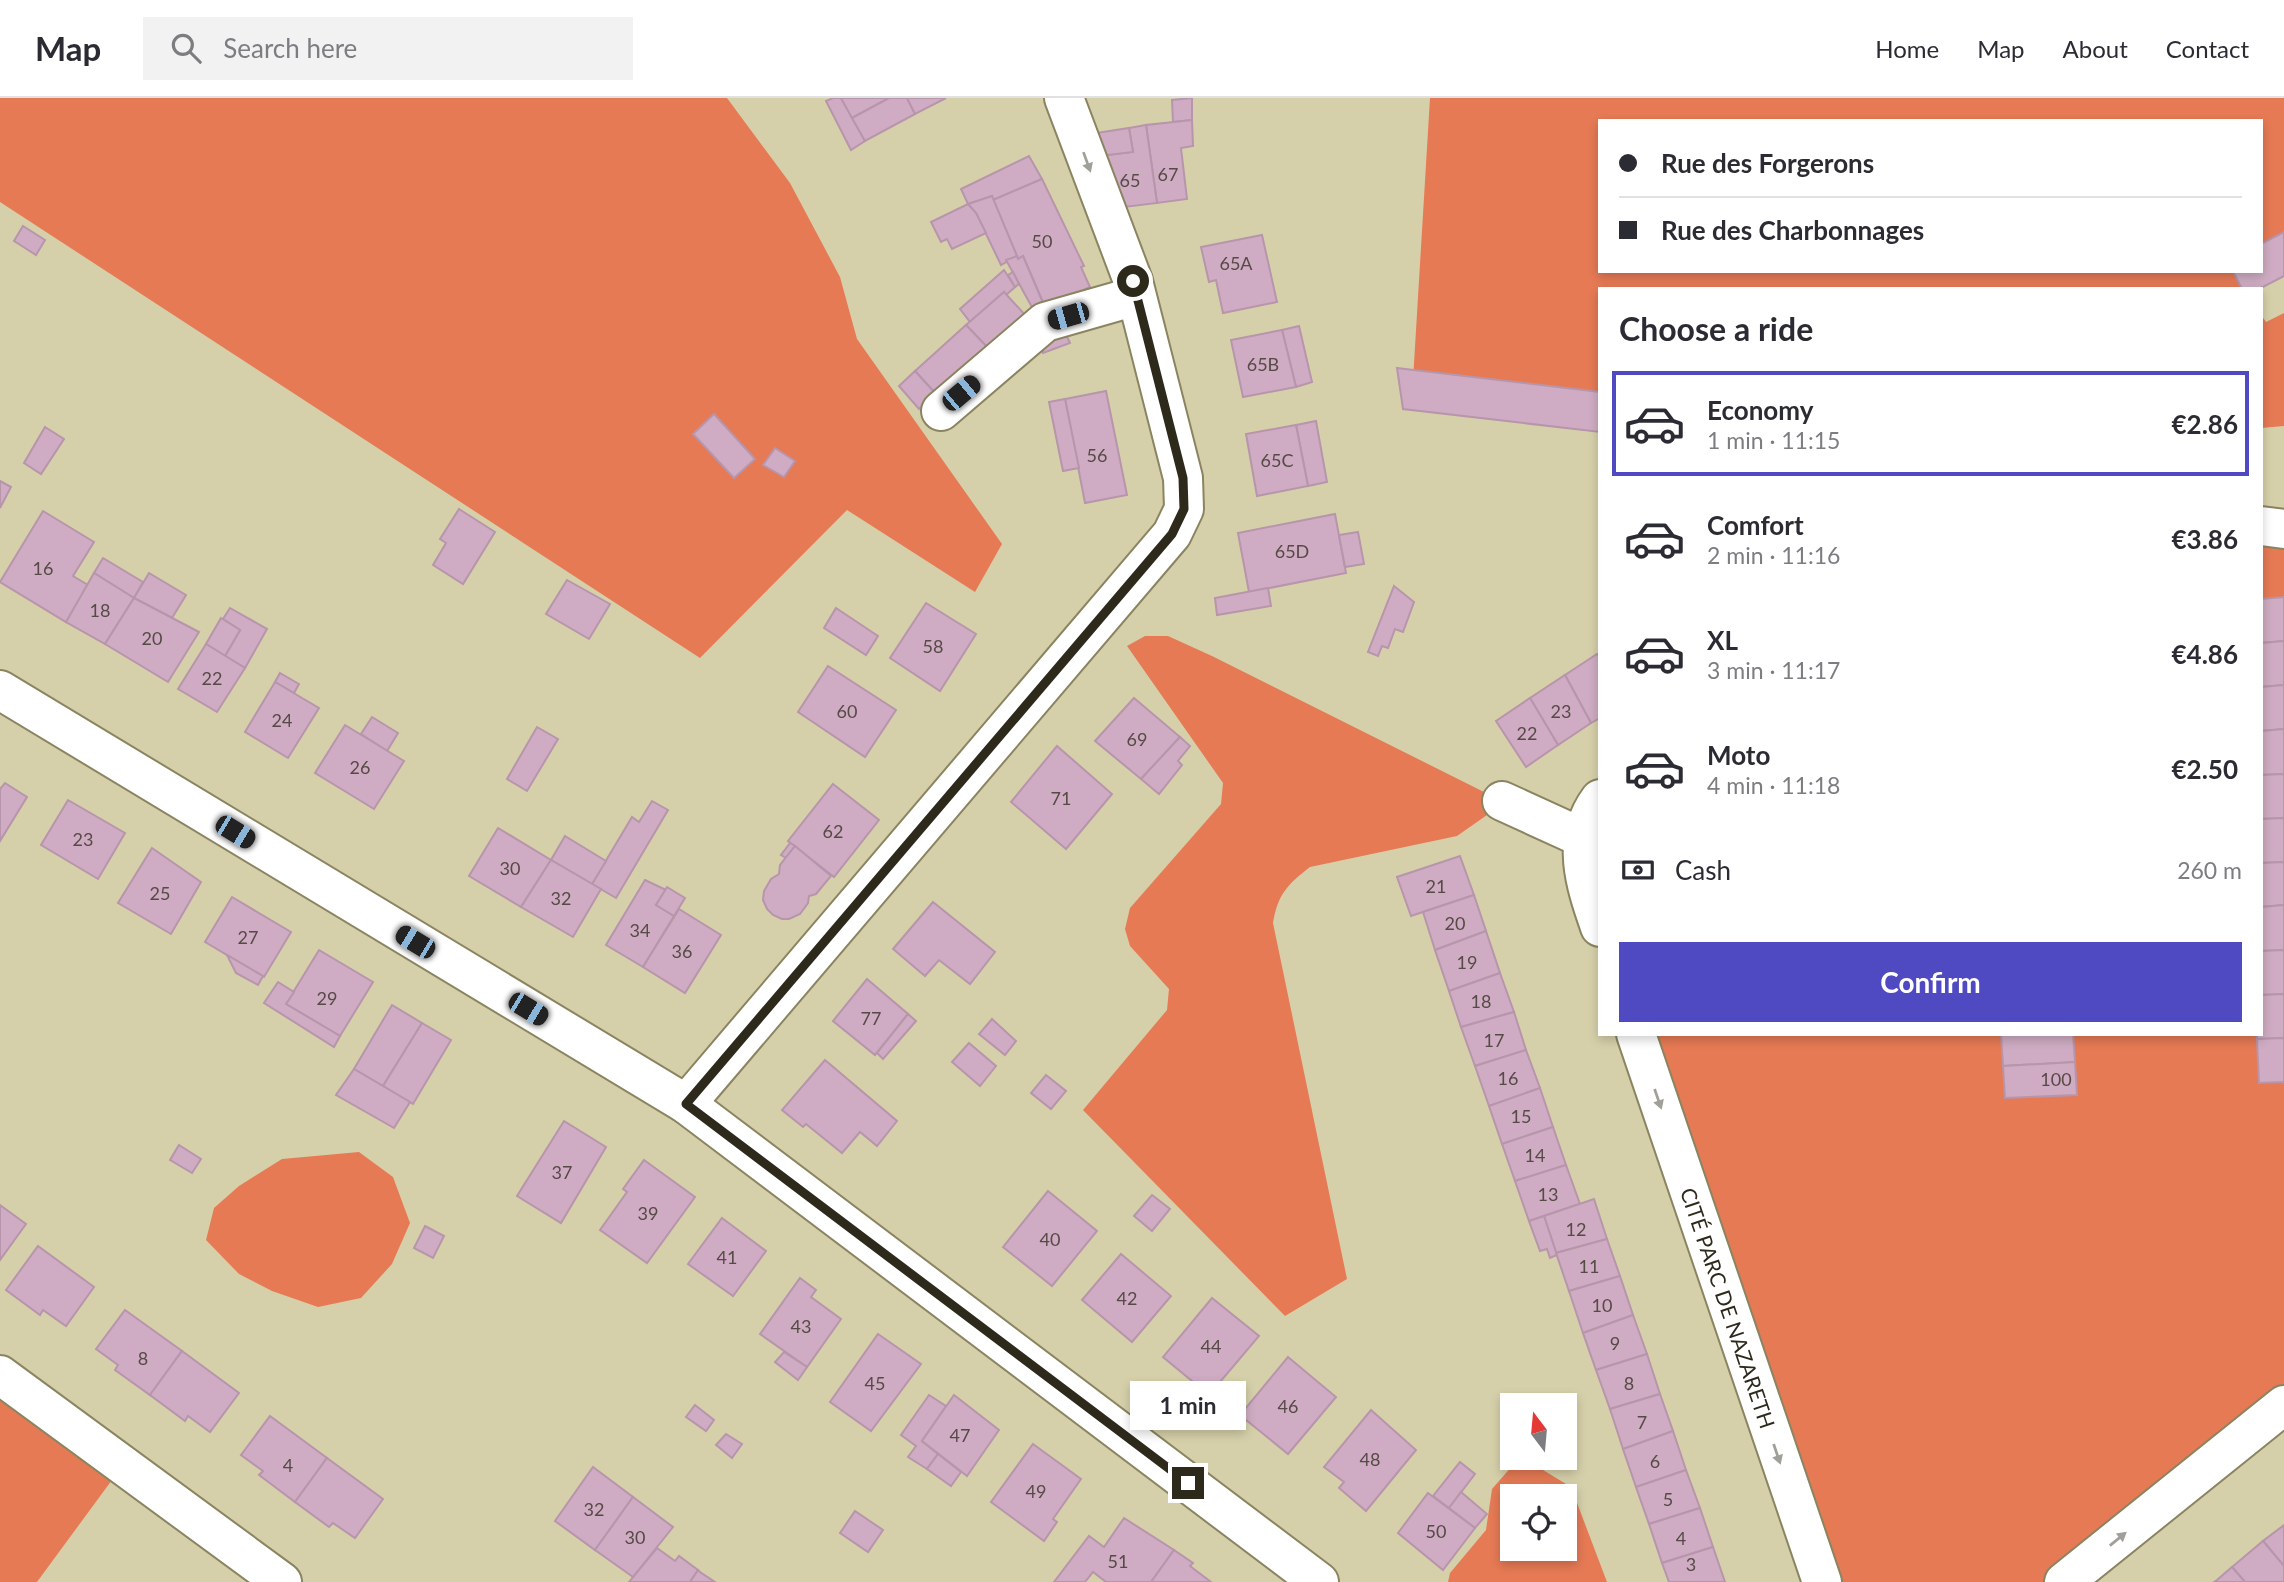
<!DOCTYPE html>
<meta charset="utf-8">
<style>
body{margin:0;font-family:Lato,sans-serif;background:#f2f2f3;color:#2b2b33;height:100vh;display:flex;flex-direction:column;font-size:26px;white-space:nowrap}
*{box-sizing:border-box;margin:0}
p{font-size:23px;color:#7c7c81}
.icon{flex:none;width:38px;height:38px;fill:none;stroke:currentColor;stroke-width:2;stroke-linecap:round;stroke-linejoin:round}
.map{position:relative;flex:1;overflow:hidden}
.side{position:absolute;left:1598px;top:189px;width:665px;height:749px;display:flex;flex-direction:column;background:#fff;border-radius:0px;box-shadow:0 4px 10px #0003}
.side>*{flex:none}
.top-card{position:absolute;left:1598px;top:21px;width:665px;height:154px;border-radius:0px;box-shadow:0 4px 10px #0003;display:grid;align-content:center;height:154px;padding:0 21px;background:#fff}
.needle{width:46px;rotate:344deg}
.fabs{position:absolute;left:1500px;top:1295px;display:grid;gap:14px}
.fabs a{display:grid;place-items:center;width:77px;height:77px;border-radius:0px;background:#fff;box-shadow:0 4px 10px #0003;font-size:35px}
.end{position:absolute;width:32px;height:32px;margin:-16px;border:9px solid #2d2a1c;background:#fff;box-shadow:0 0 0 4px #fff}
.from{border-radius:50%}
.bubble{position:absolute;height:49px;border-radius:0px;background:#fff;box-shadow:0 4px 10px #0003;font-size:23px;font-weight:700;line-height:49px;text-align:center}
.car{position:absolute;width:21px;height:42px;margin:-21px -10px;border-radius:9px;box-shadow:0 0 5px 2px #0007;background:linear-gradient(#222 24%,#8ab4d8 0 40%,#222 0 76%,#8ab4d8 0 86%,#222 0)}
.top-card b{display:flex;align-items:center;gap:24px;height:66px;font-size:26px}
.top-card b+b{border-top:2px solid #e1e1e2}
.top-card i{width:18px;height:18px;background:#2b2b33}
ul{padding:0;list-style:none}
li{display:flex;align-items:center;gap:21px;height:105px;margin:0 14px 10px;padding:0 7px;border:4px solid transparent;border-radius:0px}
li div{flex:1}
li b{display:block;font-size:26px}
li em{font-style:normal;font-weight:700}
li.current{border-color:#4f4ac1}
li>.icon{width:63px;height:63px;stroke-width:1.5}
h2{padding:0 21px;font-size:32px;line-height:84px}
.pay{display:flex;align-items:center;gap:18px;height:77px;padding:0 21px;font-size:26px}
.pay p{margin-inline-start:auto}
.primary-button{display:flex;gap:14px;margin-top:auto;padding:14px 21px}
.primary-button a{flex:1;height:80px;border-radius:0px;background:#4f4ac1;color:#fff;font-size:28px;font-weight:700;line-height:80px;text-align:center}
header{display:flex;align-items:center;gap:42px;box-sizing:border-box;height:98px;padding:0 35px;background:#fff;border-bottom:2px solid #e1e1e2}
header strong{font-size:33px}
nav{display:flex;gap:38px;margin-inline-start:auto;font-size:24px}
.search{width:490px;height:63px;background:#f2f2f3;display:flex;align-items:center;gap:18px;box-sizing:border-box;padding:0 24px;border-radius:0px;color:#7c7c81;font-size:26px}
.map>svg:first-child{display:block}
.green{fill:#e67a55;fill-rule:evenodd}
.building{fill:#cfacc3;stroke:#b795ab;stroke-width:2}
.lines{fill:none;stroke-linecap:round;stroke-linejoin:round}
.minor-casing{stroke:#8a8461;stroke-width:42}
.minor{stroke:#fff;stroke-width:38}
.oneway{fill:#a09f99}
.route{stroke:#2d2a1c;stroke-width:9}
.labels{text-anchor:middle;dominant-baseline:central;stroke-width:5;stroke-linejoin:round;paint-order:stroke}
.number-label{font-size:18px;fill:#564a46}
.street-label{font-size:21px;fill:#2d2a1c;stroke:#f3f0dd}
</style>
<header>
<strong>Map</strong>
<div class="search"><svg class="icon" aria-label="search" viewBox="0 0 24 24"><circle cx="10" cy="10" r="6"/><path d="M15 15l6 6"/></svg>Search here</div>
<nav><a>Home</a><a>Map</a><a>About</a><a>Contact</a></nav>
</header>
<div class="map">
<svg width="2284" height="1484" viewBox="0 0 2284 1484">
<rect width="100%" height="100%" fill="#d6d0aa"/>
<g class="green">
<polygon points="0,0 727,0 790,85 840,179 857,241 1002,446 975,494 847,412 700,560 0,104"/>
<polygon points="1430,0 2284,0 2284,144 2261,156 2261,23 1600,23 1600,173 2236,173 2245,191 1600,191 1599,300 1413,282"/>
<polygon points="2284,215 2284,328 2261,330 2261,217 2266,224"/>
<polygon points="2261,428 2284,429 2284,1307 2063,1484 1821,1484 1632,936 2261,936"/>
<path d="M1145,538h23l44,20 290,145 -15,14 -30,21 -147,31c-23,18 -32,27 -37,56l74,356 -62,37 -202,-206 84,-100 2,-21 -39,-43 -5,-17 5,-21 91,-104 2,-21 -96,-137z"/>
<polygon points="359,1054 393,1079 410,1125 392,1166 361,1200 318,1209 272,1193 239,1176 206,1142 214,1110 239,1088 282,1061"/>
<polygon points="0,1277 123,1367 37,1484 0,1484"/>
<path d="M1513,1367l30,5 28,17 36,95h-159l2,-9 36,-43 6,-41zM1564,1398v53h-52v-53z"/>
</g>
<g class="building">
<polygon points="833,0 841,0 865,43 851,52 826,3"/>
<polygon points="841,0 889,0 852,20"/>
<polygon points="889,0 907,0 915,16 865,43 852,20"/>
<polygon points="907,0 946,0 915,16"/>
<polygon points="1192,0 1192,22 1173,24 1172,2"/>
<polygon points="1192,22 1193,48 1181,50 1187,101 1157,105 1146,27"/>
<polygon points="1146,27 1157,105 1116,110 1099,58 1133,54 1129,30"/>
<polygon points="1129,30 1133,54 1099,58 1090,36"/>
<polygon points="1029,58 1042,81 993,102 992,98 968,106 961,91"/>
<polygon points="1042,81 1084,168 1081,169 1090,189 1045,209 1023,158 1018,161 993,102"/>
<polygon points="992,98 1017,158 1001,167 976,115 968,106"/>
<polygon points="968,106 976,115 986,135 952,151 947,141 941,144 931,124"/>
<polygon points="23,128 45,142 36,157 14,143"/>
<polygon points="2284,134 2284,178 2259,191 2242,191 2233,173 2261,173 2261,146"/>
<polygon points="1262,137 1277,204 1223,215 1216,182 1209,184 1201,149"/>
<polygon points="1017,158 1018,161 1023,158 1043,205 1033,211 1006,162"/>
<polygon points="1004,172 1015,189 1006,197 1004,194 970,224 960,211"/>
<polygon points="1013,174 1019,186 1015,189 1008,177"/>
<polygon points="1004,194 1026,218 989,251 966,227"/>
<polygon points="966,227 989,251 935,295 915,273"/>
<polygon points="1062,228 1070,245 1043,255 1039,246"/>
<polygon points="1299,228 1312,284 1296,289 1282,232"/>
<polygon points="1282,232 1296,289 1243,299 1231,242"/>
<polygon points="1397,270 1600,294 1600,334 1403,311"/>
<polygon points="915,273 935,295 919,311 899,288"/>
<polygon points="1106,293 1127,397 1085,405 1065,301"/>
<polygon points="1065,301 1079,370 1063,373 1049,304"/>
<polygon points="714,316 755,361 734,380 693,336"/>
<polygon points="1316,323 1327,384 1308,388 1296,327"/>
<polygon points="1296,327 1308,388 1257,398 1246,336"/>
<polygon points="45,329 64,341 41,376 24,365"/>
<polygon points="775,350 795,363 784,379 763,367"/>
<polygon points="0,383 11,389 0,410"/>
<polygon points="459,411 495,434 463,486 433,467 446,445 440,441"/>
<polygon points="43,413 94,444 73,478 88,487 66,524 0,484"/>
<polygon points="1335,416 1346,475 1249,494 1238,435"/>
<polygon points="1358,434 1364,466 1345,469 1339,437"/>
<polygon points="103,460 143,484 134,500 94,475"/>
<polygon points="94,475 134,500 105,546 66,524"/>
<polygon points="149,475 186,497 172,520 134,500"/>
<polygon points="567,482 610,506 589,541 546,516"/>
<polygon points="1394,488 1414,504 1403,534 1395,531 1388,550 1382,548 1378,558 1368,554"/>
<polygon points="1268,490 1271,508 1217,517 1215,500"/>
<polygon points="2284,499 2284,543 2261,545 2261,501"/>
<polygon points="134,500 199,534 168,584 105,546"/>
<polygon points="926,505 976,536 940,593 890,560"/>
<polygon points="230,510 267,531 245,570 225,558 240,532 223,521"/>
<polygon points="836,510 878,538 866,557 824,530"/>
<polygon points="221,520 240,532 225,558 206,546"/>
<polygon points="2284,543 2284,587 2261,589 2261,545"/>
<polygon points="206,546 245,570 217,614 178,591"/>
<polygon points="1597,556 1600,559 1600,620 1591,625 1565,577"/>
<polygon points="828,568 896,612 865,659 798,614"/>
<polygon points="280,575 299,586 294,595 275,584"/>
<polygon points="1565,577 1591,625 1558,647 1530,600"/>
<polygon points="275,584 319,610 288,660 245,634"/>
<polygon points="2284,587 2284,631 2261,633 2261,589"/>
<polygon points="1134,600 1180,639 1141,681 1095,643"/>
<polygon points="1530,600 1558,647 1526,669 1496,623"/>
<polygon points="372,619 398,635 387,653 361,636"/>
<polygon points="345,627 404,663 374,711 315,675"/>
<polygon points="537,629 558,641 527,693 507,681"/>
<polygon points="2284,631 2284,676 2261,677 2261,633"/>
<polygon points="1180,639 1190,648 1178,663 1182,667 1159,696 1141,681"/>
<polygon points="1057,648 1112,696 1066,751 1011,704"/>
<polygon points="2284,676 2284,720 2261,721 2261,677"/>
<polygon points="5,685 27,699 0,743 0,691"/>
<polygon points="833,686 879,722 834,779 788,743"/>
<polygon points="68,702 125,735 98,781 41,747"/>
<polygon points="652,703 668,712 616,800 592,786 632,719 639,724"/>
<polygon points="2284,720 2284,764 2261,765 2261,721"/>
<polygon points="498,730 551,762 521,809 469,778"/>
<polygon points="565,738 606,763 592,786 551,762"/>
<polygon points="790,745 795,748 786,760 781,757"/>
<polygon points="795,748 831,778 816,796 809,798 808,805 800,816 789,821 782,821 773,817 767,811 763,802 764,793 771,781 779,776 780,767"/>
<polygon points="152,750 201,784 171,836 118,805"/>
<polygon points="1460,758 1474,797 1411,818 1397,779"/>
<polygon points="551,762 601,791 573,839 521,809"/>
<polygon points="2284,764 2284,807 2261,809 2261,765"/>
<polygon points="645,782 666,792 656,807 674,818 643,869 606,847"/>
<polygon points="667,789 685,800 674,818 656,807"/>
<polygon points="1474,797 1486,833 1435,852 1423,814"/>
<polygon points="232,799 291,834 264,879 205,844"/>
<polygon points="933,804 995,854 970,886 939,862 925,878 893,851"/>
<polygon points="2284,807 2284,852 2261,853 2261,809"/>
<polygon points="679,811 721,837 685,895 643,869"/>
<polygon points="1486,833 1500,875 1449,893 1435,852"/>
<polygon points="319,852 373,884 340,938 286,906"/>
<polygon points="2284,852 2284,896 2261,897 2261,853"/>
<polygon points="227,857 263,878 258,887 236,875"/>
<polygon points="1500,875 1514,914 1461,929 1449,893"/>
<polygon points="867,881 908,916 875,957 833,923"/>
<polygon points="278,884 294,894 286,906 340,938 334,949 264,905"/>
<polygon points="2284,896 2284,940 2257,941 2257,936 2261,936 2261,897"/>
<polygon points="392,907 422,925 383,988 354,971"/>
<polygon points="1514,914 1526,952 1475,968 1461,929"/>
<polygon points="908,916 916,923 883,961 877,955"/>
<polygon points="992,921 1016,943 1005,957 979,936"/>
<polygon points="422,925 451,942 413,1006 383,988"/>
<polygon points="2001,936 2073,936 2075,964 2003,968"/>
<polygon points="2284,940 2284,984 2259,985 2257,941"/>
<polygon points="969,945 996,968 980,988 952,964"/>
<polygon points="1526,952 1540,990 1489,1008 1475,968"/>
<polygon points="825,962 897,1023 877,1048 860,1034 842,1055 806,1026 803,1029 782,1012"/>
<polygon points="2075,964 2077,997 2005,1000 2003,968"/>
<polygon points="354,971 410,1004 394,1030 336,997"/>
<polygon points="1046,977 1066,993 1051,1011 1031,995"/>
<polygon points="1540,990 1553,1029 1502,1046 1489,1008"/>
<polygon points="564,1023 606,1049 561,1125 517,1098"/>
<polygon points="1553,1029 1566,1067 1515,1083 1502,1046"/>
<polygon points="179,1047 201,1061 192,1075 170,1062"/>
<polygon points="644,1062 695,1099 647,1165 600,1132 627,1094 623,1091"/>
<polygon points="1566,1067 1580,1106 1529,1123 1515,1083"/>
<polygon points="1048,1093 1097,1133 1052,1188 1003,1149"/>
<polygon points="1152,1097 1170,1111 1152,1133 1134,1118"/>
<polygon points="1594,1101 1607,1141 1556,1155 1544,1118"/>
<polygon points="0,1107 26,1126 0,1162"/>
<polygon points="1544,1118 1557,1157 1550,1160 1547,1151 1540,1153 1529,1123"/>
<polygon points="722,1120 766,1153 733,1198 688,1166"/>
<polygon points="425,1128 444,1138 433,1160 414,1150"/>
<polygon points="1607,1141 1620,1178 1569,1193 1556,1155"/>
<polygon points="38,1148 94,1189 66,1228 43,1212 40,1217 6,1192"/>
<polygon points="1121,1156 1171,1198 1132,1244 1082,1202"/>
<polygon points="1620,1178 1633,1217 1583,1235 1569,1193"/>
<polygon points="800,1180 816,1192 811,1199 841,1221 807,1269 760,1236"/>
<polygon points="1212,1200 1259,1238 1209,1297 1163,1259"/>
<polygon points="125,1212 182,1253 150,1297 115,1272 118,1267 96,1251"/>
<polygon points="1633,1217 1647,1256 1596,1272 1583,1235"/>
<polygon points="878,1236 921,1266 871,1333 830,1304"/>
<polygon points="182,1253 239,1295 210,1334 188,1318 185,1323 150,1297"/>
<polygon points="784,1254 807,1269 798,1282 775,1264"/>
<polygon points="1647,1256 1660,1296 1610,1311 1596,1272"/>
<polygon points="1288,1259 1336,1299 1288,1356 1240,1317"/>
<polygon points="1660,1296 1673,1333 1623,1351 1610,1311"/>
<polygon points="929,1297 946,1308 922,1343 938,1356 927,1371 908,1359 916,1348 901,1337"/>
<polygon points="954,1297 999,1332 967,1378 922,1343"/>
<polygon points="695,1307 714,1322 706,1333 686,1319"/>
<polygon points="1371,1312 1416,1352 1366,1413 1339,1390 1344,1384 1324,1369"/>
<polygon points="270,1318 327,1360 295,1404 259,1377 263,1373 241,1357"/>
<polygon points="1673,1333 1686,1372 1636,1389 1623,1351"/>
<polygon points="726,1336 742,1346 732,1360 716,1347"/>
<polygon points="1033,1346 1081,1381 1053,1421 1057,1424 1044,1443 991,1404"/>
<polygon points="938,1356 961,1374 951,1388 927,1371"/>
<polygon points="327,1360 383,1401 355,1440 333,1425 329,1429 295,1404"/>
<polygon points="1460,1364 1475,1376 1449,1410 1433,1398"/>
<polygon points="593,1369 633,1399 595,1452 555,1423"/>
<polygon points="1686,1372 1700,1410 1649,1426 1636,1389"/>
<polygon points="1461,1394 1487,1416 1475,1430 1449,1410"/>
<polygon points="1428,1395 1475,1430 1443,1472 1398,1435"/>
<polygon points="633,1399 673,1429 633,1479 595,1452"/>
<polygon points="1700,1410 1713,1449 1662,1465 1649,1426"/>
<polygon points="855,1413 883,1432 868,1454 840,1435"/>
<polygon points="1124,1420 1174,1452 1151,1484 1106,1484 1093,1474 1085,1484 1054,1484 1089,1438 1104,1449"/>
<polygon points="2284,1427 2284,1468 2263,1443"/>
<polygon points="2263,1443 2284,1468 2284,1484 2245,1484 2232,1469"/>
<polygon points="1713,1449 1725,1484 1669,1484 1662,1465"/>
<polygon points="657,1450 675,1463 679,1458 698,1472 690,1484 629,1484"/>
<polygon points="1174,1452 1193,1465 1190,1468 1211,1484 1151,1484"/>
<polygon points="2232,1469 2245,1484 2214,1484 2217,1482"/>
<polygon points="698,1472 700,1474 715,1484 690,1484"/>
</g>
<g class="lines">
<defs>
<g id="minor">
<polyline points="941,313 1045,224 1136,198"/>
<polyline points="2261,428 2284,431"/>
<polyline points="0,592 686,1006 1319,1484"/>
<path d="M1600,701c-30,40 -15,85 0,128"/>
<polyline points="1502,703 1583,740"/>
<path id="s1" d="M1636,936l186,548"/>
<polyline points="686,1006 1172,436 1184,411 1183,380 1133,183 1064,0"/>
<polyline points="0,1277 282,1484"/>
<polyline points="2064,1484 2284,1307"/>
</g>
</defs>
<use href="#minor" class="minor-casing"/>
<use href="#minor" class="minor"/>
</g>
<defs><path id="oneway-solid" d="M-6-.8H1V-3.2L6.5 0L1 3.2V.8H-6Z" transform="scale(1.75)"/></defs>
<g class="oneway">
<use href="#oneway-solid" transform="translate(1087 64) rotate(70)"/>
<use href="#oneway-solid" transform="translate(1658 1001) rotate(71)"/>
<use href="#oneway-solid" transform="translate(1777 1356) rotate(71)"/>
<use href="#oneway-solid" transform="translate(2118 1441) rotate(-39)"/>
</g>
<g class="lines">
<polyline class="route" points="1133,183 1183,380 1184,411 1172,436 686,1006 1188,1385"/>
</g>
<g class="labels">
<g class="number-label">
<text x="1168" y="76">67</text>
<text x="1130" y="82">65</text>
<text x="1042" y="143">50</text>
<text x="1236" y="165">65A</text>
<text x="1263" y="266">65B</text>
<text x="1097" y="357">56</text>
<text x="1277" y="362">65C</text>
<text x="1292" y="453">65D</text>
<text x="43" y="470">16</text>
<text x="100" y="512">18</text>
<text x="152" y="540">20</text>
<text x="933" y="548">58</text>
<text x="212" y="580">22</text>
<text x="847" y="613">60</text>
<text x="1561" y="613">23</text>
<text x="282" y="622">24</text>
<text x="1527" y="635">22</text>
<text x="1137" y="641">69</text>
<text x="360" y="669">26</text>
<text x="1061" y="700">71</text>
<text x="833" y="733">62</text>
<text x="83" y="741">23</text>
<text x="510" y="770">30</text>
<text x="1436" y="788">21</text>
<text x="160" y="795">25</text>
<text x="561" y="800">32</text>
<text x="1455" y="825">20</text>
<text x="640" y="832">34</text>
<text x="248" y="839">27</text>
<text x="682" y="853">36</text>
<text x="1467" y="864">19</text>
<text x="327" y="900">29</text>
<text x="1481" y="903">18</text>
<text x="871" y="920">77</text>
<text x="1494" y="942">17</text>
<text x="1508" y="980">16</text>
<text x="2056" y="981">100</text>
<text x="1521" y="1018">15</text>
<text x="1535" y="1057">14</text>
<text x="562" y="1074">37</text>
<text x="1548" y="1096">13</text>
<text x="648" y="1115">39</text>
<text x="1576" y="1131">12</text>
<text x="1050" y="1141">40</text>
<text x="727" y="1159">41</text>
<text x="1589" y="1168">11</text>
<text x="1127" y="1200">42</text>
<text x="1602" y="1207">10</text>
<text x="801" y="1228">43</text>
<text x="1615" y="1245">9</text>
<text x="1211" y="1248">44</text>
<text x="143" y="1260">8</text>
<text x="875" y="1285">45</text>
<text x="1629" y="1285">8</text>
<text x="1288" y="1308">46</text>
<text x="1642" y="1324">7</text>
<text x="960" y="1337">47</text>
<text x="1370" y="1361">48</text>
<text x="1655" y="1363">6</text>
<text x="288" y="1367">4</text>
<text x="1036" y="1393">49</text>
<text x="1668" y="1401">5</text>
<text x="594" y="1411">32</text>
<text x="1436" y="1433">50</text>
<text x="635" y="1439">30</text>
<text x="1681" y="1440">4</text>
<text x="1118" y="1463">51</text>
<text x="1691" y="1466">3</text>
</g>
<g class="street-label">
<text stroke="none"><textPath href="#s1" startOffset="289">CITÉ PARC DE NAZARETH</textPath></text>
</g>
</g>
</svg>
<div class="fabs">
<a><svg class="needle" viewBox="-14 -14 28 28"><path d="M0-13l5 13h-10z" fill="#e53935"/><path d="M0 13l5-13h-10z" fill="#7c7c81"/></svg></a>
<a><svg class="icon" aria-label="locate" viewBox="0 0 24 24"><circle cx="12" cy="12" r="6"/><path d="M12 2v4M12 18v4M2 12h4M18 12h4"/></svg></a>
</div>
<i class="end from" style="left:1133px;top:183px"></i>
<i class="end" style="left:1188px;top:1385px"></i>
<div class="bubble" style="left:1130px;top:1283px;width:116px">1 min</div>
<i class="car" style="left:1068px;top:218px;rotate:254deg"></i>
<i class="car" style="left:961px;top:295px;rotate:50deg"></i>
<i class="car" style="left:235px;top:734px;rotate:121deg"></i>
<i class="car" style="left:415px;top:844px;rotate:301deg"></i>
<i class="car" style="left:528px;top:911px;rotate:121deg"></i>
<div class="top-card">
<b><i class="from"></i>Rue des Forgerons</b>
<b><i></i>Rue des Charbonnages</b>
</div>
<section class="side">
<h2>Choose a ride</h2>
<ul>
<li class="current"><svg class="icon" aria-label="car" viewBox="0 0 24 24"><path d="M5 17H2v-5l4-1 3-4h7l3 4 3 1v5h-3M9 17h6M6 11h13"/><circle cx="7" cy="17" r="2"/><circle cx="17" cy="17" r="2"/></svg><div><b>Economy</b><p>1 min · 11:15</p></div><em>€2.86</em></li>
<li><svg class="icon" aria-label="car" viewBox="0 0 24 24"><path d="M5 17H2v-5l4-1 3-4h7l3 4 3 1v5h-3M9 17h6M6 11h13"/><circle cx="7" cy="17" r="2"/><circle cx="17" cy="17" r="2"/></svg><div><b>Comfort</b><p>2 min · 11:16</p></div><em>€3.86</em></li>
<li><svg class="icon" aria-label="car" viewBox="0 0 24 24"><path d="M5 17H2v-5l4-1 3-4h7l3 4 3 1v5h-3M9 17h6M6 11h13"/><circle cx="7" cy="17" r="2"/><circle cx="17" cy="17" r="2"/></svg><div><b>XL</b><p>3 min · 11:17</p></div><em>€4.86</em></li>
<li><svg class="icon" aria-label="car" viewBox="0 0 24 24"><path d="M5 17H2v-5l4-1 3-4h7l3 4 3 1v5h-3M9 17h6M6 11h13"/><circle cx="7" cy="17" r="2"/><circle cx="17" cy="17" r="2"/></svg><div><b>Moto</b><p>4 min · 11:18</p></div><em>€2.50</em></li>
</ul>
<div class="pay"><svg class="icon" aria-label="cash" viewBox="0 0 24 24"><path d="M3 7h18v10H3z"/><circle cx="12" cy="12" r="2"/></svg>Cash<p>260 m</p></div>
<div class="primary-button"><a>Confirm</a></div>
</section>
</div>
